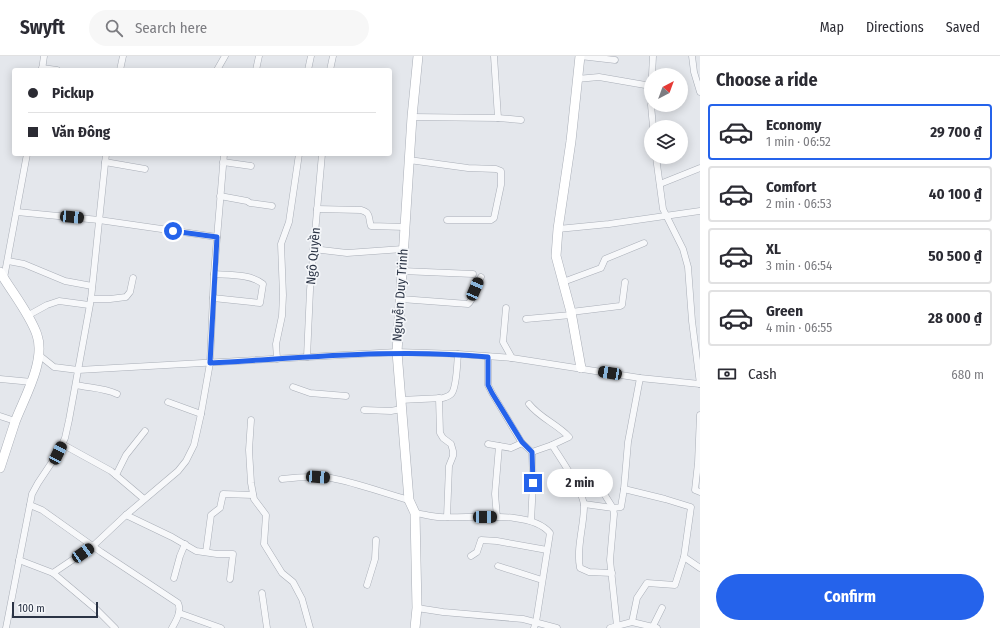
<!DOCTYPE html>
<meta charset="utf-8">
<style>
body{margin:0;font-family:"Fira Sans Condensed",sans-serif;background:#f7f7f7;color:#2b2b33;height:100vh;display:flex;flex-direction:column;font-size:15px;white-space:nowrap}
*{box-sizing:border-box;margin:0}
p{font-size:13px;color:#7c7c81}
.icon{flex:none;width:22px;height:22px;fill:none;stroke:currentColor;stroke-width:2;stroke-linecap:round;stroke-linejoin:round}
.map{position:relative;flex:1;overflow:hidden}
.sheet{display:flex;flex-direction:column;background:#fff;width:300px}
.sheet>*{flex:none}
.top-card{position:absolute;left:12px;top:12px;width:380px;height:88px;border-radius:4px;box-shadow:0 2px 10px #0003;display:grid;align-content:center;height:88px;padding:0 16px;background:#fff}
.needle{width:26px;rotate:41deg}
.buttons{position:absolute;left:644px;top:12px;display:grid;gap:8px}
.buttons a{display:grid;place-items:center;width:44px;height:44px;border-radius:50%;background:#fff;box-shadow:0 2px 10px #0003;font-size:20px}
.scale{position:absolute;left:12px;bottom:10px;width:86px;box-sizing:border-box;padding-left:4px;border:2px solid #2b3445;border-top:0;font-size:11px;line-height:14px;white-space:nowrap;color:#2b3445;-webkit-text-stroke:3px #f4f6f9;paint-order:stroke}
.end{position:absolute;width:18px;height:18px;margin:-9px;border:5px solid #2563eb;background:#fff;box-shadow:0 0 0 2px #fff}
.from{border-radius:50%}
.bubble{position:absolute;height:28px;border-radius:14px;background:#fff;box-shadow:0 2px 10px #0003;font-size:13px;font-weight:700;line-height:28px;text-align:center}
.car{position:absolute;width:12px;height:24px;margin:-12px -6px;border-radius:5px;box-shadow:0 0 3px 1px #0007;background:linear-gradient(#222 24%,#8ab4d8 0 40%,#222 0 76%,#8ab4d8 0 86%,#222 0)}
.top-card b{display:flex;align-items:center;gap:14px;height:38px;font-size:15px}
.top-card b+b{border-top:1px solid #e1e1e2}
.top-card i{width:10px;height:10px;background:#2b2b33}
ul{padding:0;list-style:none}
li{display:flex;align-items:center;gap:12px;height:56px;margin:0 8px 6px;padding:0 8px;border:2px solid #e1e1e2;border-radius:4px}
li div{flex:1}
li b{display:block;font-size:15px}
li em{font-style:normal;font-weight:700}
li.current{border-color:#2563eb}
li>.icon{width:36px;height:36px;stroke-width:1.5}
h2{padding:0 16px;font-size:18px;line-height:48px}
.pay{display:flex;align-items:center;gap:10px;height:44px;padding:0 16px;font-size:15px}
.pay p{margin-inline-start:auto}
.button{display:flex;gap:8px;margin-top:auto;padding:8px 16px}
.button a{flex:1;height:46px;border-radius:24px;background:#2563eb;color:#fff;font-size:16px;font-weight:700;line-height:46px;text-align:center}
header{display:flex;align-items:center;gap:24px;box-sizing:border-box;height:56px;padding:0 20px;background:#fff;border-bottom:1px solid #e1e1e2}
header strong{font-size:19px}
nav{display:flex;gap:22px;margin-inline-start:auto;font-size:14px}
.search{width:280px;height:36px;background:#f7f7f7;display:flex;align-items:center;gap:10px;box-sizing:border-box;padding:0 14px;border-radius:22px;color:#7c7c81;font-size:15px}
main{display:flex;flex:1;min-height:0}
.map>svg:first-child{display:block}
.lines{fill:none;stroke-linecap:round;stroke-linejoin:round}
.street-casing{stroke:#a9aeb7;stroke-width:7}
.secondary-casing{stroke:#a9aeb7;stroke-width:10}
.street{stroke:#f7f8fa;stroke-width:6}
.secondary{stroke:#fff;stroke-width:9}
.route{stroke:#2563eb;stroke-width:5}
.labels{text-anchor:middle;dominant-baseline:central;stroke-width:3.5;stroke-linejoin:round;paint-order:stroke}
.street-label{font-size:13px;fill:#2b3445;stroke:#f4f6f9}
</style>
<header>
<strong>Swyft</strong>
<div class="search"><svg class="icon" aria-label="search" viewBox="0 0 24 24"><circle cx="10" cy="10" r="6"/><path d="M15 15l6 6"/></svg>Search here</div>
<nav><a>Map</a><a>Directions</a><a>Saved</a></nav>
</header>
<main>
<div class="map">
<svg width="700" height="572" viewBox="0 0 700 572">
<rect width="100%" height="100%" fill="#e4e7ec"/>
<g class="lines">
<defs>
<g id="street">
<polyline points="494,0 498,62"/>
<polyline points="580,0 615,4"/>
<polyline points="692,0 694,16 700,36"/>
<polyline points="42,12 57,14"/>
<polyline points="42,14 44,0"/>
<polyline points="120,14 123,0"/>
<polyline points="217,14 225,0"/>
<polyline points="256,14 259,0"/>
<polyline points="308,14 311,0"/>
<polyline points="330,14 333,0"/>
<polyline points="652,19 653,0"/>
<polyline points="577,23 599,21 651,30"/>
<polyline points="651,49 653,71"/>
<polyline points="412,61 498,62 521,64"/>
<polyline points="656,101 663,153 683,193 688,211 692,265 700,328"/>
<polyline points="409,104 468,112 496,113 501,115 501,129 494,162 491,164 447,164"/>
<polyline points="105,106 145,113"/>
<polyline points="223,106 251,110"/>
<polyline points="660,128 700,112"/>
<polyline points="220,140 247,145 250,147 272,150"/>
<path d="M317,153l44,1c11,3 7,9 10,16l34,1"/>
<polyline points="17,156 99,164 217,181"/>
<polyline points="558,173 609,168 700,155"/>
<polyline points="313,193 347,197 403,193"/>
<polyline points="8,205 24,208 65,225 92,230"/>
<polyline points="402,215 473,218"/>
<polyline points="4,222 27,98"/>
<polyline points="563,226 601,212 605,203 644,187"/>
<path d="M213,242l47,5 3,-19c-12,-10 -34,-9 -49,-10"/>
<polyline points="91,243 110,243 126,241 130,236 133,222"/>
<path d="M401,243l67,5c6,-4 9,-20 13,-27"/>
<polyline points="506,252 503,286 512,302"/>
<polyline points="571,256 620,250 622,249 625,226"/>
<polyline points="27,260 47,249 59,245 89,249"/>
<polyline points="526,263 571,259"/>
<polyline points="39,299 54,311 78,314 397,296 458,298 512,302 640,322 700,328"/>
<polyline points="307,301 310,234 322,98"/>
<polyline points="488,301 488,329 492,337 522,387 532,396 533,427 531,465"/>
<polyline points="277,303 276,288 282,260 283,239 281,188 289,166 299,98"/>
<polyline points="0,323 32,326"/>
<path d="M76,329c14,3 28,3 41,9"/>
<polyline points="293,331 310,337 346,340"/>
<polyline points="439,342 440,377 443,382 451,388 453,395 453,400 449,410 447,461"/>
<path d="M400,344l43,-2c3,-1 7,-2 9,-5 5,-8 5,-30 6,-39"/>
<polyline points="168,346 201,358"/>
<path d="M529,348c11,14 28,20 40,33l-17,8 -20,7"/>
<polyline points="364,354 391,355 401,353"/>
<polyline points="700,359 698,407 695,434 700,436"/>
<polyline points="0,360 15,365"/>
<polyline points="251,364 249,394 251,427 254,443 266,459 264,488 282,517 293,526 302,543 310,572"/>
<polyline points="62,388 111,415 144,443"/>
<polyline points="488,388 511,392 522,387"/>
<path d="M552,389c8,13 32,47 32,61 0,20 -8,42 -4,62l9,4 23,1"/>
<polyline points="116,419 126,399 145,375"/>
<path d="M282,423c16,-2 33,-3 49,-1 27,5 52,15 78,22"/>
<polyline points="596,425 613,452 614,458 610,504 617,570 610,572"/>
<polyline points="584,448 613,452 621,451 624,433 628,386 640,322"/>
<path d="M30,449l12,5 59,42 77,51c4,8 -2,18 -6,25"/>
<path d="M415,457c8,1 17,4 25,4 28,2 91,-8 110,16l-14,89 -2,6"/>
<polyline points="126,459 172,481 196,495 217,498 233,498 230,523"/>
<polyline points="497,461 495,438 499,390"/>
<polyline points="206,496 211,459 220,452 223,438 253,439"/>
<polyline points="471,500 477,496 481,484 497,485 547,494"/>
<polyline points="684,501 700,512"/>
<polyline points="19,504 53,517 97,554 115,572"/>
<polyline points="498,510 542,524"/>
<polyline points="53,517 93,490 126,459 178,415 186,405 194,389 201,358 210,307 214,218 224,98"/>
<polyline points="174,522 180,500 185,488"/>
<polyline points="367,529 375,503 376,484"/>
<polyline points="262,537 267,572"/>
<polyline points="417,552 443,556 523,563 557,572"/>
<polyline points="179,557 221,572"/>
<polyline points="632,566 657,572"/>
<polyline points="617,570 632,566 637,542 647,527 675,529 684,501 691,451 665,443 624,433"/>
<polyline points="653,570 662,552"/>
<polyline points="6,572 32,438 38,427 58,397 65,382 69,364 91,243 106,98"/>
</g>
<g id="secondary">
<polyline points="580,0 571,85 558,173 556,200 571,256 581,312"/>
<path d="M0,216c11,19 30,42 37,63 9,26 -13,63 -22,87 -5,15 -10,31 -15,46"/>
<polyline points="415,572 417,552 415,457 409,444 397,296 412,61 418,0"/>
</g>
</defs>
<use href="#street" class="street-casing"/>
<use href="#secondary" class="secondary-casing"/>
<use href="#street" class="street"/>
<use href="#secondary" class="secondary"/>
</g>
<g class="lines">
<path class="route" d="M173,175l44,6 -7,126c93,-5 186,-15 278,-6v28l4,8 30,49 10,10 1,31"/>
</g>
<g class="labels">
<g class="street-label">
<text transform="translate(313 200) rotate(-85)">Ngô Quyền</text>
<text transform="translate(400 239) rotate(-86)">Nguyễn Duy Trinh</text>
</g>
</g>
</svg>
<div class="buttons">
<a><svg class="needle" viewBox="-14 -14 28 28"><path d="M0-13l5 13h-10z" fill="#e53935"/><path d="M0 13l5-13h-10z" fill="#7c7c81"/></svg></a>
<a><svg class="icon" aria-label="layers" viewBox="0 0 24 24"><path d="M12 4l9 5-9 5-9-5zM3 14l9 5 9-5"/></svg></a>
</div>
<div class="scale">100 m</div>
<i class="end from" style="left:173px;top:175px"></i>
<i class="end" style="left:533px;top:427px"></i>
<div class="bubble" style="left:547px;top:413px;width:66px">2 min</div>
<i class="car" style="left:72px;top:161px;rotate:95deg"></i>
<i class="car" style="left:475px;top:233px;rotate:23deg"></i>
<i class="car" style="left:610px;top:317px;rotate:279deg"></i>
<i class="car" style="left:58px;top:397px;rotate:26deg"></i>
<i class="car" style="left:318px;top:421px;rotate:94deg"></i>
<i class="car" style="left:485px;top:461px;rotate:90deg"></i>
<i class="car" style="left:83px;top:497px;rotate:55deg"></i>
<div class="top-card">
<b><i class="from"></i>Pickup</b>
<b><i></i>Văn Đông</b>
</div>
</div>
<section class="sheet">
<h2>Choose a ride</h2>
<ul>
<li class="current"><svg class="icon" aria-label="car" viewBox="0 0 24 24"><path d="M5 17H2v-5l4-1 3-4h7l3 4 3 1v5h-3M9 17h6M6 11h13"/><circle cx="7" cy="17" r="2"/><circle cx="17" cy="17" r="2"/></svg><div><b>Economy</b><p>1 min · 06:52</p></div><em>29 700 ₫</em></li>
<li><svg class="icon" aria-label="car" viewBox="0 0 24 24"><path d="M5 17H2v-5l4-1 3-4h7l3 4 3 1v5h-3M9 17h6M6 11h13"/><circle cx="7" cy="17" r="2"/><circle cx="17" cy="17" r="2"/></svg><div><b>Comfort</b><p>2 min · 06:53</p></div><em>40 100 ₫</em></li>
<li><svg class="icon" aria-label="car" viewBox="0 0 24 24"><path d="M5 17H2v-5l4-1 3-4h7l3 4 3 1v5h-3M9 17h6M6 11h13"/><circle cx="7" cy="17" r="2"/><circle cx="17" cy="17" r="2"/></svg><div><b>XL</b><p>3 min · 06:54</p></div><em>50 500 ₫</em></li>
<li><svg class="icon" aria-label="car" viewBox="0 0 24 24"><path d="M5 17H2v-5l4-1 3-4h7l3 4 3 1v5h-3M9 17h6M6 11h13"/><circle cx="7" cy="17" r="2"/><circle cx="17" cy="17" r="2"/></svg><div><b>Green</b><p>4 min · 06:55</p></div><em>28 000 ₫</em></li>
</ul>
<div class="pay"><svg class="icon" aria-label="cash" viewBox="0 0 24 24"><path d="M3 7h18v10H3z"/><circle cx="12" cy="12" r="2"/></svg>Cash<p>680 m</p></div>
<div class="button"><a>Confirm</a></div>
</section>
</main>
